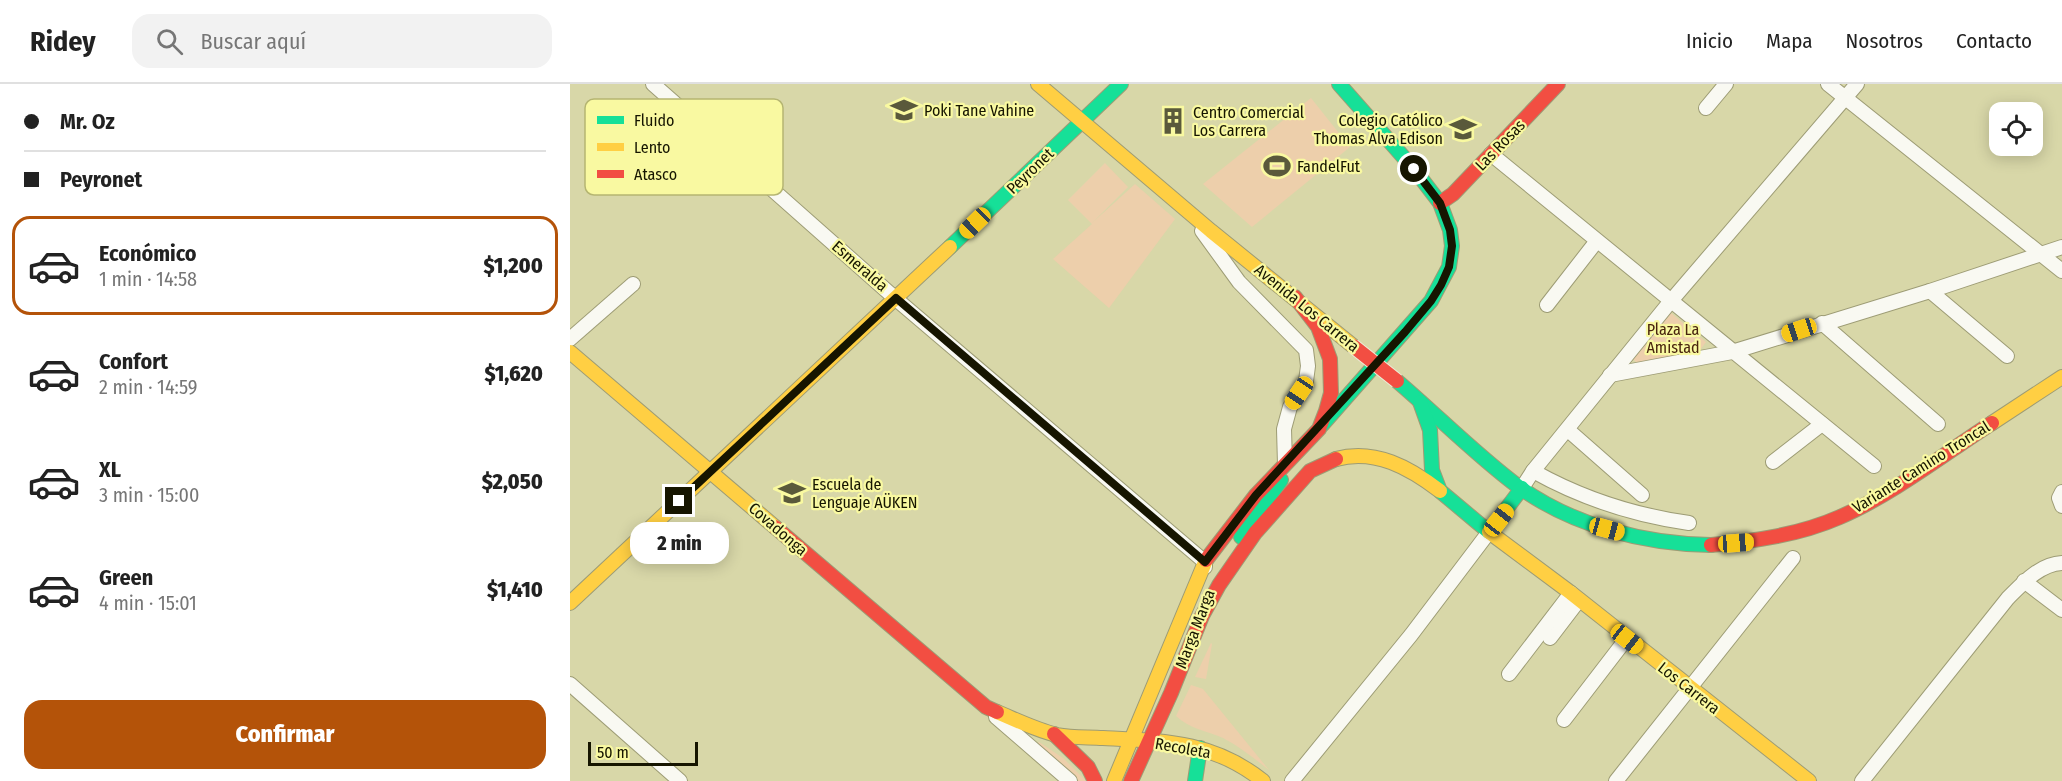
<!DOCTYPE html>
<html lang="es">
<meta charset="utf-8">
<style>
body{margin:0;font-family:"Fira Sans Condensed",sans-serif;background:#f2f2f2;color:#222;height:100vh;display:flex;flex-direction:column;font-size:22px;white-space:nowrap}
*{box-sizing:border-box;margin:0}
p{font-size:20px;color:#767676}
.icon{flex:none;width:33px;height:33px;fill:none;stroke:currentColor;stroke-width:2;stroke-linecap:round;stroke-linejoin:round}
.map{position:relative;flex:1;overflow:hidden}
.side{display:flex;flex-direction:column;background:#fff;width:570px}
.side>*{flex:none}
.guide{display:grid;align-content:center;height:132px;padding:0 24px;background:#fff}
.fabs{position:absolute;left:1419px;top:18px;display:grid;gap:12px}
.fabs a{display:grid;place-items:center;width:54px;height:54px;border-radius:12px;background:#fff;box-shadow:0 3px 15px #0003;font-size:30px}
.scale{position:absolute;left:18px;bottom:15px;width:110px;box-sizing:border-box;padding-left:6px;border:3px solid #161500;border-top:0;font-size:16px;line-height:21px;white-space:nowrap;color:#161500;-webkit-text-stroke:4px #f9f9a1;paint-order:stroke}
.end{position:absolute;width:27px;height:27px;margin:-14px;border:8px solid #161500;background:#fff;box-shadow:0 0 0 3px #fff}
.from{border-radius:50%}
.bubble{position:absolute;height:42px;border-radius:18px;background:#fff;box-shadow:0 3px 15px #0003;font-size:20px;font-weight:800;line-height:42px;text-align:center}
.car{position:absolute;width:18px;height:36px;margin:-18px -9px;border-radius:8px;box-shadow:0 0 4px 2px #0007;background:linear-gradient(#f5c518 24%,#345 0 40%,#f5c518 0 76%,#345 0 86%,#f5c518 0)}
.guide b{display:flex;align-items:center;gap:21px;height:57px;font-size:22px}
.guide b+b{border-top:2px solid #e0e0e0}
.guide i{width:15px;height:15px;background:#222}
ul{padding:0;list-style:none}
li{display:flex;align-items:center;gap:18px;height:99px;margin:0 12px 9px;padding:0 12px;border:3px solid transparent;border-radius:18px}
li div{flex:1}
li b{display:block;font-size:22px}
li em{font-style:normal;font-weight:800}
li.on{border-color:#b45309}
li>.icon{width:54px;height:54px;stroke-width:1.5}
.action{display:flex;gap:12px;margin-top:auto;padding:12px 24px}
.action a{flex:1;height:69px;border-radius:18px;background:#b45309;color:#fff;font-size:24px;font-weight:800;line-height:69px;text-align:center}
header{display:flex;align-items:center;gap:36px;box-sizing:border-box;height:84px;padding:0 30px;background:#fff;border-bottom:2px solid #e0e0e0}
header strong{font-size:28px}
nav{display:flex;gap:33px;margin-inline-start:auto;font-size:21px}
.search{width:420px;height:54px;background:#f2f2f2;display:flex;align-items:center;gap:15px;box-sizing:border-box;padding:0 21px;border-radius:18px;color:#767676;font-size:22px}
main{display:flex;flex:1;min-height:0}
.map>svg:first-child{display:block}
.green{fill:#edcfab}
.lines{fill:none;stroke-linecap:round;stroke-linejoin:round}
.street-casing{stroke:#9d9c75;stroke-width:16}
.fast-casing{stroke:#9d9c75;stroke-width:16}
.slow-casing{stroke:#9d9c75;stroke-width:16}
.jam-casing{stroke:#9d9c75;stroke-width:16}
.street{stroke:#f9f9f2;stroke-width:14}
.fast{stroke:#16e098;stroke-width:14}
.slow{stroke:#ffcf43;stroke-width:14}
.jam{stroke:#f24e42;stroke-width:14}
.jam-bridge-casing{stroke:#ededd8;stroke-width:16;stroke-linecap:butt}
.jam-bridge{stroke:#f24e42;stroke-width:14}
.route{stroke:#161500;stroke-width:8}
.labels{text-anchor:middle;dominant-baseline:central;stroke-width:4.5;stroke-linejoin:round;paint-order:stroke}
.poi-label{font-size:16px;fill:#161500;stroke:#f9f9a1;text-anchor:start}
.street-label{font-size:16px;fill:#161500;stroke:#f9f9a1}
.park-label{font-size:16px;fill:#49240f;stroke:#f9f9a1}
.key{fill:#f9f9a1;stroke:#b5b571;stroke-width:1.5}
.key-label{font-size:16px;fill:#161500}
</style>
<header>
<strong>Ridey</strong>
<div class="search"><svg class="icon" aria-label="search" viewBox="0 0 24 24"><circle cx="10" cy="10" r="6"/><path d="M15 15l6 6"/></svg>Buscar aquí</div>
<nav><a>Inicio</a><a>Mapa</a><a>Nosotros</a><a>Contacto</a></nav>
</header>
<main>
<section class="side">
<div class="guide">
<b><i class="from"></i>Mr. Oz</b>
<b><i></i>Peyronet</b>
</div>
<ul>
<li class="on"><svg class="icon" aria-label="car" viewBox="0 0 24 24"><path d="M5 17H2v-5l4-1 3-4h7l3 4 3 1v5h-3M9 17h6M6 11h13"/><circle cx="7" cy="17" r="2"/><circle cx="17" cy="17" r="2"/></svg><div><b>Económico</b><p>1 min · 14:58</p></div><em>$1,200</em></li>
<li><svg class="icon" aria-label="car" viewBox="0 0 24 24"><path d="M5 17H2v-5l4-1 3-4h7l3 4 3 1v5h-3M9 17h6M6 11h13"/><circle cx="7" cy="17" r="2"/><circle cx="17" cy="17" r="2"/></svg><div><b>Confort</b><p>2 min · 14:59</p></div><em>$1,620</em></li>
<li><svg class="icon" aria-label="car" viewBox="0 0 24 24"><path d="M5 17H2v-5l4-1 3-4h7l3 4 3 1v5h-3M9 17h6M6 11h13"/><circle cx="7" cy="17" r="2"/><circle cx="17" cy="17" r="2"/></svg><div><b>XL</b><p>3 min · 15:00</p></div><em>$2,050</em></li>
<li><svg class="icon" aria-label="car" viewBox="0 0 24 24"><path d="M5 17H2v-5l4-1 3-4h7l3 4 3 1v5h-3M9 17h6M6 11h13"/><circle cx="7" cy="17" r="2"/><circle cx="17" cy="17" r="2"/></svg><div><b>Green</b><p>4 min · 15:01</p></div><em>$1,410</em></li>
</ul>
<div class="action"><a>Confirmar</a></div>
</section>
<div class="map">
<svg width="1492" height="697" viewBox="0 0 1492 697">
<rect width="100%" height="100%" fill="#d8d7a8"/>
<g class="green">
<polygon points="741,14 780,63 682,143 633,100"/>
<polygon points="535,79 558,103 522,139 565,100 605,135 539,224 483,175 522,140 498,116"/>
<polygon points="1101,229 1136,258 1130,266 1068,280 1063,275"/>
<polygon points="641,559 642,560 636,595 625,593"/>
<path d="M621,601l12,4 66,81c-15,-12 -29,-23 -46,-32 -16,-7 -35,-10 -47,-22z"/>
<polygon points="469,658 493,674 516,697 505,697 464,662"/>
</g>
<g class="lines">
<defs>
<g id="street">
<polyline points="83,0 326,215 635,478 635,483"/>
<polyline points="1258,0 1492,187"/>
<polyline points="1136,24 1156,0"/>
<polyline points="921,70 1304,382"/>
<polyline points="632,147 669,198 736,266 738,282 736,297 720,323 714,345 715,380"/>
<polyline points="1360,207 1437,272"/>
<polyline points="977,221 1026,158"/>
<polyline points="1252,239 1368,340"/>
<polyline points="0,255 63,200"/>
<polyline points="1040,291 1162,268 1360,207 1492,163"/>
<polyline points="998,346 1072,411"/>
<polyline points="1203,378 1252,340"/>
<path d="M963,387c50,28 99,44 156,52"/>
<polyline points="952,404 963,387 1100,218 1287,0"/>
<polyline points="1492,408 1489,414 1492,422"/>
<polyline points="1454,497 1492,526"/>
<polyline points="980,554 1009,516"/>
<polyline points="939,590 1001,509"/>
<polyline points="0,600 110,697"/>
<polyline points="426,633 500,697"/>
<polyline points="994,636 1057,554"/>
<polyline points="722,697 841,551 919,448"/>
<polyline points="1046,697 1223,474"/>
<path d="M1292,697l146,-183c15,-15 32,-34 54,-35"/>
</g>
<g id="fast">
<polyline points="380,163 551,0"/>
<path d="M827,297c41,35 79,74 122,106 55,39 125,57 192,58"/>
<polyline points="850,318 860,346 862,386 870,407 919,448 952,404"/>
<polyline points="752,341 861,217 879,183 882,162 880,146 870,119 844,85 769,0"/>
<polyline points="671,453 711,396"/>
<polyline points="625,697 630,664"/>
</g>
<g id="slow">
<polyline points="468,0 641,147 783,262"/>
<polyline points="0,268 205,443"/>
<polyline points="1422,339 1492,293"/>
<path d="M766,375c39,-11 74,9 104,32"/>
<polyline points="919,448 1001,509 1239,697"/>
<polyline points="0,519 380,163"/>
<path d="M427,628c19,8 39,18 60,23 15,3 31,2 46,3 61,3 110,3 160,43"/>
<polyline points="544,697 636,476"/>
</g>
<g id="jam">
<polyline points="870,119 883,110 988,0"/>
<polyline points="205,443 416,623 427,628"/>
<path d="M1141,461c44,-4 88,-10 129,-28 53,-23 104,-63 152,-94"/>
<polyline points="636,476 686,411 749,345 756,327 761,309 760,275 748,243 725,213"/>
<polyline points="484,650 518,683 525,697"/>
<polyline points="561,697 601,609 632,532 649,501 685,449 740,387 766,375"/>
</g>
</defs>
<use href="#street" class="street-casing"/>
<use href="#fast" class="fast-casing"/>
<use href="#slow" class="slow-casing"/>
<use href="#jam" class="jam-casing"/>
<use href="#street" class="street"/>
<use href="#fast" class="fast"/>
<use href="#slow" class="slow"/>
<use href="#jam" class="jam"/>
<defs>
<polyline id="jam-bridge" points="783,262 827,297"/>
</defs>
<use href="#jam-bridge" class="jam-bridge-casing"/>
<use href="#jam-bridge" class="jam-bridge"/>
</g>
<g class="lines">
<polyline class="route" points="109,417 326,214 635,478 686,411 835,248 861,217 871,201 879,183 882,162 880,146 870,119 844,85"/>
</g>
<defs>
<symbol id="school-bare" viewBox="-9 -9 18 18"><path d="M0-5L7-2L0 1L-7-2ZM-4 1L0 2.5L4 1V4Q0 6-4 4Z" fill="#5a593b" stroke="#f9f9a1" stroke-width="2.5" paint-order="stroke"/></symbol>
<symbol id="building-bare" viewBox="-9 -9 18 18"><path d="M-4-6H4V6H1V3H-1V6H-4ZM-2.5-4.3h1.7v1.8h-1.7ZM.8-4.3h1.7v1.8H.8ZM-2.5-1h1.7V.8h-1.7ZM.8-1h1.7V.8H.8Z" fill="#5a593b" stroke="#f9f9a1" stroke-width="2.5" paint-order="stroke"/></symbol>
<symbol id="stadium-bare" viewBox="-9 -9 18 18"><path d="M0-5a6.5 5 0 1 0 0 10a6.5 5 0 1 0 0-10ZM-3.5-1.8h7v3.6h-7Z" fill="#5a593b" stroke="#f9f9a1" stroke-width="2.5" paint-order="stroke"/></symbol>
</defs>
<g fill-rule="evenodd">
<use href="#school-bare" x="315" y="7" width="38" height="38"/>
<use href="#building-bare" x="584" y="18" width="38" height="38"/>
<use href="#school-bare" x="874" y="26" width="38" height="38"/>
<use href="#stadium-bare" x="688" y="63" width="38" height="38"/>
<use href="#school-bare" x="203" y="390" width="38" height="38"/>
</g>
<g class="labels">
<g class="poi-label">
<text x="354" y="26">Poki Tane Vahine</text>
<text x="623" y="28">Centro Comercial<tspan x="623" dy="18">Los Carrera</tspan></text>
<text x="873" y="36" text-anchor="end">Colegio Católico<tspan x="873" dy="18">Thomas Alva Edison</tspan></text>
<text x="727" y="82">FandelFut</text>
<text x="242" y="400">Escuela de<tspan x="242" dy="18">Lenguaje AÜKEN</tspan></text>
</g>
<g class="street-label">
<text transform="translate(930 61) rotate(-46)">Las Rosas</text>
<text transform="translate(460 87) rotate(-44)">Peyronet</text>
<text transform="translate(290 182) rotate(41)">Esmeralda</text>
<text transform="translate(737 224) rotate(39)">Avenida Los Carrera</text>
<text transform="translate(1351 383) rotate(-32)">Variante Camino Troncal</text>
<text transform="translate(208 445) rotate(41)">Covadonga</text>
<text transform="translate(625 545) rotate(-69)">Marga Marga</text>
<text transform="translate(1119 604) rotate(38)">Los Carrera</text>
<text transform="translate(613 664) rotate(10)">Recoleta</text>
</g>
<g class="park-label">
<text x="1103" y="245">Plaza La<tspan x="1103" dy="18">Amistad</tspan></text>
</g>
</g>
<rect x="15" y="15" width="198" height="96" rx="9" class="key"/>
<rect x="27" y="32" width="27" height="8" fill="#16e098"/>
<rect x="27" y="59" width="27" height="8" fill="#ffcf43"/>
<rect x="27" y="86" width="27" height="8" fill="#f24e42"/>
<g class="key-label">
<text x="64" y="42">Fluido</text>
<text x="64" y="69">Lento</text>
<text x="64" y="96">Atasco</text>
</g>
</svg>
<div class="fabs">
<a><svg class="icon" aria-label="locate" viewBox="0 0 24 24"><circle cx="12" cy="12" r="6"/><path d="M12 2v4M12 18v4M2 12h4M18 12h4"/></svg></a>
</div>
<div class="scale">50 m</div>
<i class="end from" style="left:844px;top:85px"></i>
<i class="end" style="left:109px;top:417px"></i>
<div class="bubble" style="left:60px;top:438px;width:99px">2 min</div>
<i class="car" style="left:405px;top:139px;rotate:226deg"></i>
<i class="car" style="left:1229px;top:246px;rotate:252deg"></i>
<i class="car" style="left:729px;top:309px;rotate:214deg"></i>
<i class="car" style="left:929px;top:436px;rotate:38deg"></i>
<i class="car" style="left:1037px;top:445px;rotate:105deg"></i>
<i class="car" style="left:1166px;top:459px;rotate:86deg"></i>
<i class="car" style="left:1057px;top:555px;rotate:128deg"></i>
</div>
</main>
